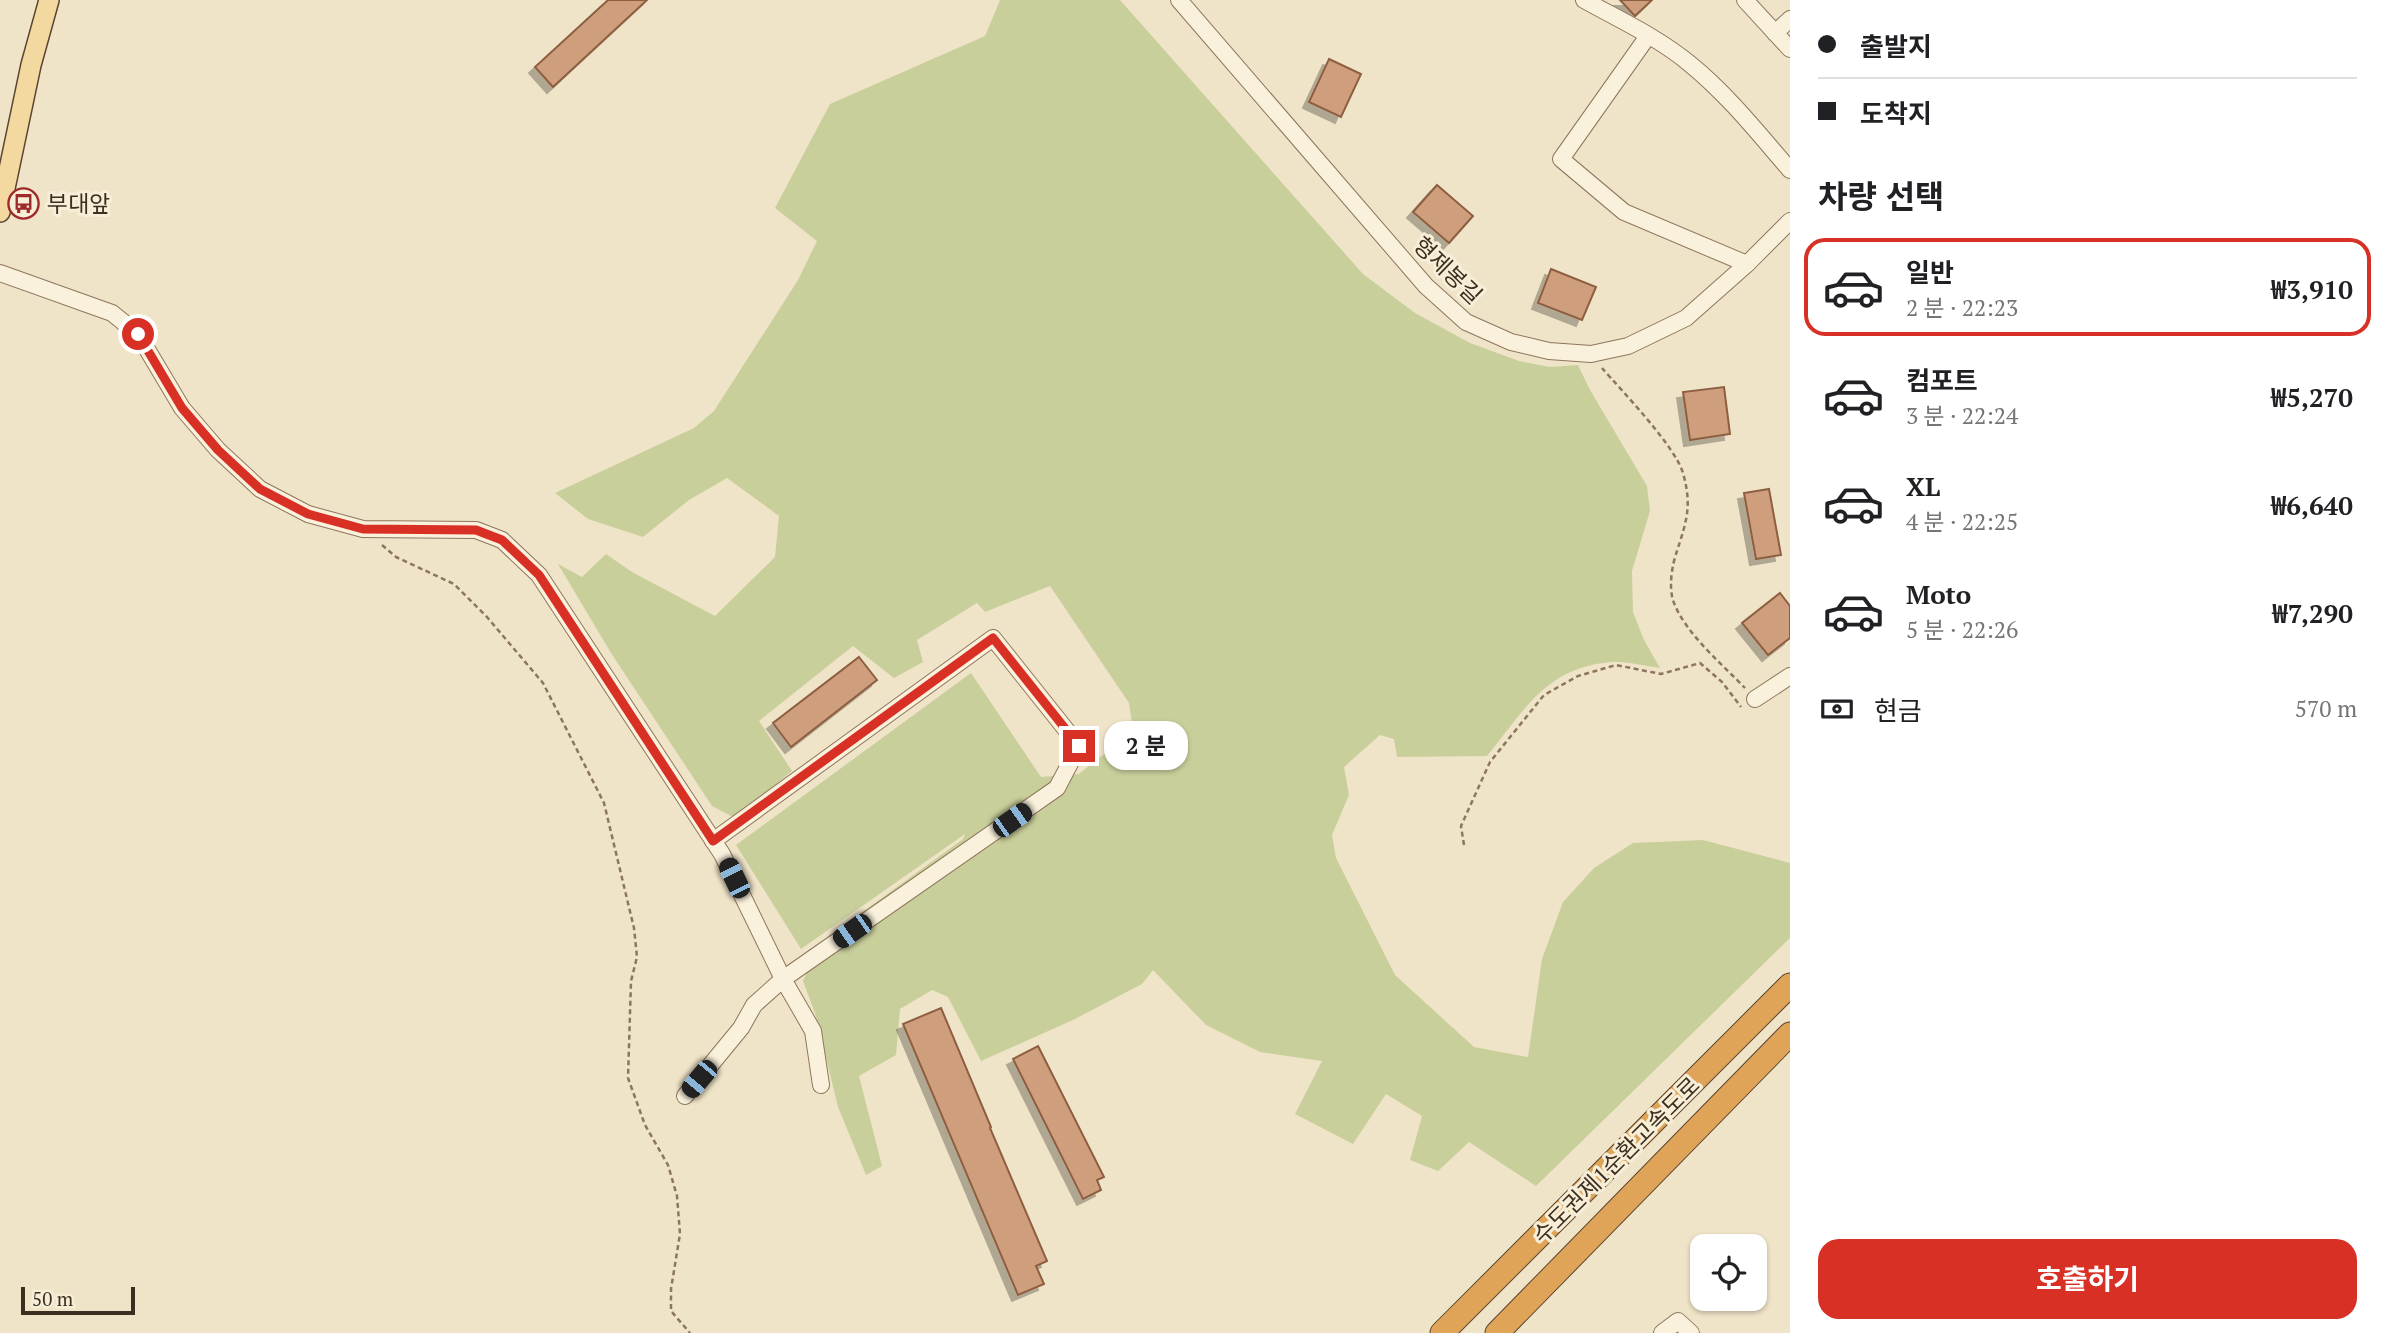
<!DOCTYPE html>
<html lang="ko">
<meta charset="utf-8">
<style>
body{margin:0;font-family:"PT Serif","Noto Sans KR",serif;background:#f2f2f2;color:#202124;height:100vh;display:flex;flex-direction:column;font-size:26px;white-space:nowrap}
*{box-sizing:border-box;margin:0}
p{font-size:23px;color:#757577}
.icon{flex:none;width:38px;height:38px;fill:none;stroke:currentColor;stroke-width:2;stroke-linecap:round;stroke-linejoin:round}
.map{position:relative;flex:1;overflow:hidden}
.drawer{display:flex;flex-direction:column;background:#fff;width:595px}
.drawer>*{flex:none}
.banner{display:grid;align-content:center;height:154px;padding:0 28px;background:#fff}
.buttons{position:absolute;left:1690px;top:1234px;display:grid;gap:14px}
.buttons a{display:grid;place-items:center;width:77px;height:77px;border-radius:14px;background:#fff;box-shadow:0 2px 5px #0004;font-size:35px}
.scale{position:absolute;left:21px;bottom:18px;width:114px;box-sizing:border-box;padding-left:7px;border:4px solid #3d2e20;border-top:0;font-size:19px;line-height:24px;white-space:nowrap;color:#3d2e20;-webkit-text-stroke:5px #f7eed8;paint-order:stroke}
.end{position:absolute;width:32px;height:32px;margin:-16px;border:9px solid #d93025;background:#fff;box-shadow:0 0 0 4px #fff}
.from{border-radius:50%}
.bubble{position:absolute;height:49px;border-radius:21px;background:#fff;box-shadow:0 2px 5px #0004;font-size:23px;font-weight:700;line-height:49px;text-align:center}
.car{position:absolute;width:21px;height:42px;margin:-21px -10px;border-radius:9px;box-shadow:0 0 5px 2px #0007;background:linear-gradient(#222 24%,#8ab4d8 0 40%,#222 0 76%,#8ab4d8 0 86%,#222 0)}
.banner b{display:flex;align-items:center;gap:24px;height:66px;font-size:26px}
.banner b+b{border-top:2px solid #e0e0e0}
.banner i{width:18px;height:18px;background:#202124}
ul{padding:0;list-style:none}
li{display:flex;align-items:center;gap:21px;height:98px;margin:0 14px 10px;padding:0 14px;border:4px solid transparent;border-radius:21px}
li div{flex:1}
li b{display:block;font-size:26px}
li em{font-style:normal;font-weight:700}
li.selected{border-color:#d93025}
li>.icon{width:63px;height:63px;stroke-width:1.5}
h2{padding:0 28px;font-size:32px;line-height:84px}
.pay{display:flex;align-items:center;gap:18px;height:77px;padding:0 28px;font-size:26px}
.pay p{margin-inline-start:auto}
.primary-button{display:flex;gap:14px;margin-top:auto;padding:14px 28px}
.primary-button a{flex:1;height:80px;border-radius:21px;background:#d93025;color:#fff;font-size:28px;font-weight:700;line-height:80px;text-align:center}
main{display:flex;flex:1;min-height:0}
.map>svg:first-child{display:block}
.green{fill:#c9cf9b}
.building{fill:#cf9f7d;stroke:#8d5f41;stroke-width:2;filter:url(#shadow)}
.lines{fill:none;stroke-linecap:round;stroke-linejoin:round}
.minor-casing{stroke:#8d765c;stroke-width:18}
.major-casing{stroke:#5b4430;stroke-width:22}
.highway-casing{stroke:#5b4430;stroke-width:25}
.path{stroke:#8d765c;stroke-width:2.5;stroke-dasharray:5 3.5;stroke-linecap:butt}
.minor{stroke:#faf1dc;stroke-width:16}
.major{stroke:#f3d9a0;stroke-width:19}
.highway{stroke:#e0a458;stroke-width:23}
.route{stroke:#d93025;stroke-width:9}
.labels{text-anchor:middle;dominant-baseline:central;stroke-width:6;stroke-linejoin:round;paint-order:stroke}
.poi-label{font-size:23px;fill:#3d2e20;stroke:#f7eed8;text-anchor:start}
.street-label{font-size:23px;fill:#3d2e20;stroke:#f7eed8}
</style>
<main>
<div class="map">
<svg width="1790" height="1333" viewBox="0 0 1790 1333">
<defs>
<filter id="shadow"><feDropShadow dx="-6" dy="6" stdDeviation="0" flood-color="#0004"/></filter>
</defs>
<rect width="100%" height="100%" fill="#f0e4c8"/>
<path class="green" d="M1000,0h120l243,274 52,39 55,30 49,18 31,6 28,-2 12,25 57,96 3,25 -18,60 1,41 11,28 16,28c-16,-2 -34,-7 -49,-6 -66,6 -86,48 -124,94l-90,1 -3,-18 -14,-4 -36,32 5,28 -17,40 4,23 59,117 79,72 54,10 14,-98 21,-57 31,-34 39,-25 70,-3 87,23v75l-254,248 -67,-44 -31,29 -28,-11 12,-44 -36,-22 -33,50 -58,-30 27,-53 -62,-9 -54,-27 -53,-55 -11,14 -69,36 -92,41 -33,-64 -16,-7 -32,19 -4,46 -37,21 23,90 -16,9 -28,-68 -23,-94 -12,-32 18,-39 142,-103 2,-5 -164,115 -65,-104 235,-172 70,104 38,-3 19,-16 36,-21 -5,-34 -79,-117 -65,26 -8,-9 -60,37 6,22 -29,16 -41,-32 -94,75 33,50 -57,47 -23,-12 -101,-153 -53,-89 24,13 24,-23 26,18 83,44 60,-59 4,-41 -52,-38 -38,22 -46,37 -55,-18 -33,-26 139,-65 20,-17 84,-131 19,-39 -42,-33 55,-104 155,-68z"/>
<g class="building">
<polygon points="608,0 647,0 553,87 535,67"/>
<polygon points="1620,0 1652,0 1635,16"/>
<polygon points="1329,59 1361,74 1341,117 1309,102"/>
<polygon points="1437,185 1473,216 1449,243 1413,212"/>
<polygon points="1551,269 1596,287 1582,320 1538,303"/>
<polygon points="1724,387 1730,434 1690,440 1683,392"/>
<polygon points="1769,489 1781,555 1756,559 1744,493"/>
<polygon points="1780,593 1790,606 1790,638 1768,655 1742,623"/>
<polygon points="859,657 877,680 791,747 773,723"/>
<polygon points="941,1008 991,1127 990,1128 1047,1261 1036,1266 1044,1284 1018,1295 903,1024"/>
<polygon points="1038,1046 1104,1177 1097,1180 1101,1190 1083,1199 1013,1059"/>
</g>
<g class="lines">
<defs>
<g id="minor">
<polyline points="1179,0 1426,286 1466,322 1511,342 1549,351 1591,354 1628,346 1686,318 1747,264 1790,221"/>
<path d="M1584,0c36,20 75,38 106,64 38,31 68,69 100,106"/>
<polyline points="1745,0 1790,49"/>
<polyline points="1775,33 1790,19"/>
<polyline points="1648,36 1561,159 1624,212 1747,264"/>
<polyline points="0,273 112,313 138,334 182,408 218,450 260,489 308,514 363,529 476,530 502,540 539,575 722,854 783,979 813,1031 821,1085"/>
<polyline points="1755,699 1790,676"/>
<polyline points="685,1096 741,1028 754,1005 783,979 1057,788 1079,746 993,638 713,841"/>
<polyline points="1662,1333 1678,1321 1691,1333"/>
</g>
<polyline id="major" points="0,212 31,65 49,0"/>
<g id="highway">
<polyline points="1442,1333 1790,985"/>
<polyline points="1497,1333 1790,1034"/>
</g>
</defs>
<use href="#minor" class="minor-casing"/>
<use href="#major" class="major-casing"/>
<use href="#highway" class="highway-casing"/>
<g class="path">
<path d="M1602,368c20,23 73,78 81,105 9,32 4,47 -6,78 -5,14 -9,37 -3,52 12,31 48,61 71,85"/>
<polyline points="382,545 396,557 454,584 487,617 543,683 604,803 634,928 637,957 631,981 628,1078 645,1125 668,1165 677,1196 680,1234 671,1289 671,1311 690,1333"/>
<polyline points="1464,845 1461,826 1490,762 1544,695 1578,676 1616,665 1661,674 1700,663 1722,682 1741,707"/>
</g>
<use href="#minor" class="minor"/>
<use href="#major" class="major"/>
<use href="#highway" class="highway"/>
</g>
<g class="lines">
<polyline class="route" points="138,334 182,408 218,450 260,489 308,514 363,529 476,530 502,540 539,575 713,841 993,638 1079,746"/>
</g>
<defs>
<symbol id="bus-ring" viewBox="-11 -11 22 22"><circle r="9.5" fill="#f7eed8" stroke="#9e2a2b" stroke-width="1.5"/><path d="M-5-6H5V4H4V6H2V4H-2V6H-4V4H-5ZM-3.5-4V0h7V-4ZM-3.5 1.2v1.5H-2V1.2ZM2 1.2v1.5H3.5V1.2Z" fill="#9e2a2b"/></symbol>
</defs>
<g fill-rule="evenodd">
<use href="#bus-ring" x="6" y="186" width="35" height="35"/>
</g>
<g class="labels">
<g class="poi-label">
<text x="47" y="203">부대앞</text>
</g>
<g class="street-label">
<text transform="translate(1448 270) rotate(44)">형제봉길</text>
<text transform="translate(1616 1160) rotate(-45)">수도권제1순환고속도로</text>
</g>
</g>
</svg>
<div class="buttons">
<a><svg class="icon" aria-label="locate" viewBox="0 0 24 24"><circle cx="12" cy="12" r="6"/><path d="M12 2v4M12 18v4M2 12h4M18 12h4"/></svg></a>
</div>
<div class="scale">50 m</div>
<i class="end from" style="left:138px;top:334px"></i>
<i class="end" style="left:1079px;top:746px"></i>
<div class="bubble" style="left:1104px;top:721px;width:84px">2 분</div>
<i class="car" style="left:1012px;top:820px;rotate:55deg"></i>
<i class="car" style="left:734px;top:878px;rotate:334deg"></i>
<i class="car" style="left:852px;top:931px;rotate:235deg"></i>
<i class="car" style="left:699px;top:1079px;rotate:220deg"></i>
</div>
<section class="drawer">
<div class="banner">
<b><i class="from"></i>출발지</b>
<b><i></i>도착지</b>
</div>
<h2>차량 선택</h2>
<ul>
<li class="selected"><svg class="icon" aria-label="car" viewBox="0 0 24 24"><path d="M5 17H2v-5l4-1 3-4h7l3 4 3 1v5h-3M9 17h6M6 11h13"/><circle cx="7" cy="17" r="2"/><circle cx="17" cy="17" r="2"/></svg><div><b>일반</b><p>2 분 · 22:23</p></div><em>₩3,910</em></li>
<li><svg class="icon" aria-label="car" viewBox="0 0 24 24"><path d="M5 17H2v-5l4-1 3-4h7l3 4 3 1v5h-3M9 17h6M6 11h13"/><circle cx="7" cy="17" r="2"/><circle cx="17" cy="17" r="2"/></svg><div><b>컴포트</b><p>3 분 · 22:24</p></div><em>₩5,270</em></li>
<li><svg class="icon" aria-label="car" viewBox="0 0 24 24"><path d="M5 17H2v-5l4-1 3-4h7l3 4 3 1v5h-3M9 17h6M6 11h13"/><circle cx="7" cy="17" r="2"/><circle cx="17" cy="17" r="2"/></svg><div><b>XL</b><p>4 분 · 22:25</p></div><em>₩6,640</em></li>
<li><svg class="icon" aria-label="car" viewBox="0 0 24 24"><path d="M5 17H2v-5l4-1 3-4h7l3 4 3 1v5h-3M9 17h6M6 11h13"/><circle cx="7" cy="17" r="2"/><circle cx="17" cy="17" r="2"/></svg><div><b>Moto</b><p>5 분 · 22:26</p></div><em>₩7,290</em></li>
</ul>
<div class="pay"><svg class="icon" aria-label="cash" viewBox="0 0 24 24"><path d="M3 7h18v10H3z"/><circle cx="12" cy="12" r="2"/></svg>현금<p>570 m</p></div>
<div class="primary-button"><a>호출하기</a></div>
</section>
</main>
